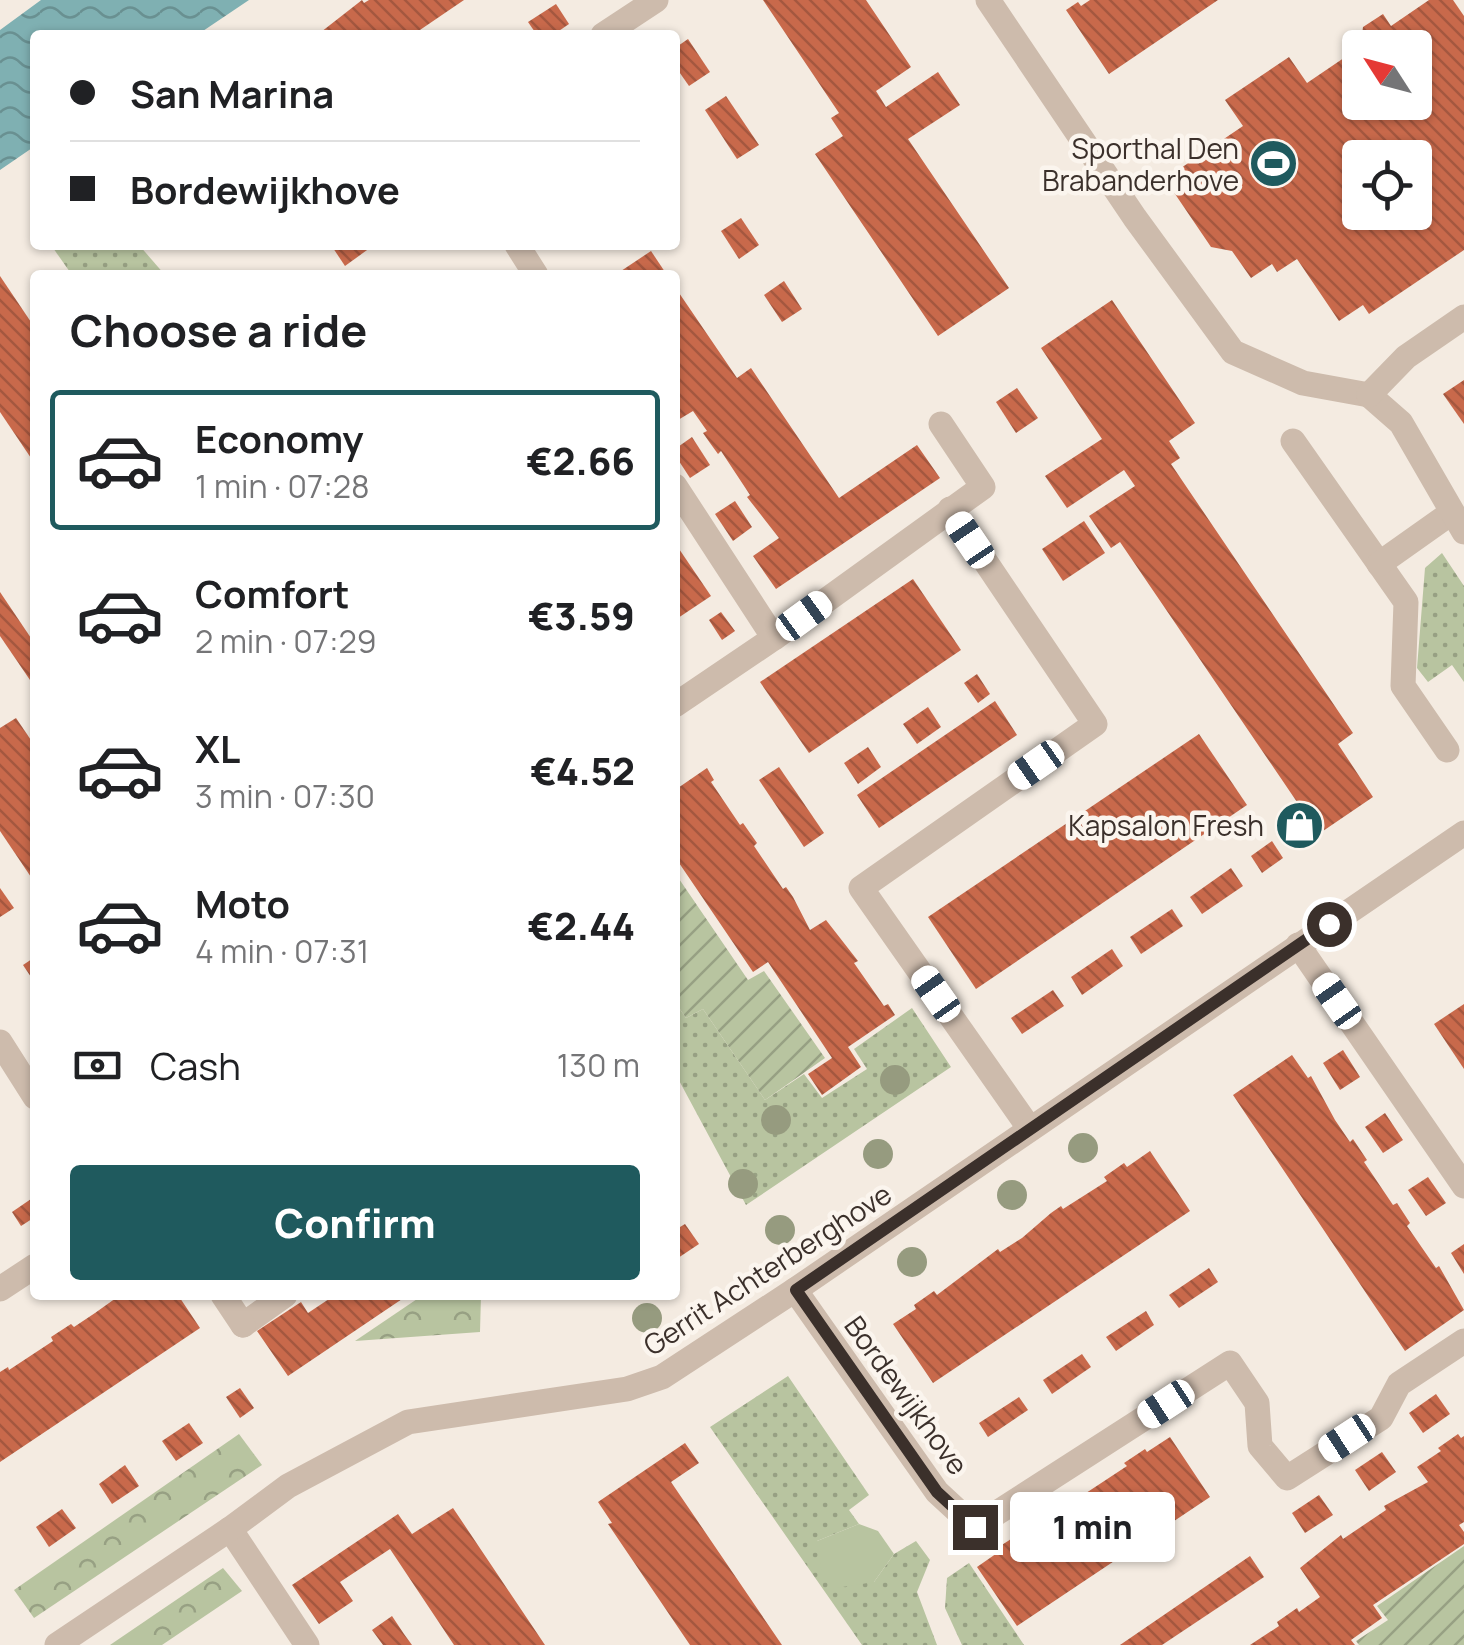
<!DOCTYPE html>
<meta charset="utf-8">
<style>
body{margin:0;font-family:Manrope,sans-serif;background:#f2f2f2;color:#202124;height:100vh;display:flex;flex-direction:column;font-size:38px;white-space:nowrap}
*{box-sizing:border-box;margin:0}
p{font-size:32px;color:#757577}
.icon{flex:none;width:55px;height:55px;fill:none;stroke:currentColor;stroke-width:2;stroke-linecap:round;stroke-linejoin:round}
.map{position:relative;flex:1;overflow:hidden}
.panel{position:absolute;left:30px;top:270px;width:650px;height:1030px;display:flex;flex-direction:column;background:#fff;border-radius:10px;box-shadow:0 2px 8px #0004}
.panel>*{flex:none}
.guide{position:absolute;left:30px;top:30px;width:650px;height:220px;border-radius:10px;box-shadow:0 2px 8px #0004;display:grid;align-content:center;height:220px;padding:0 40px;background:#fff}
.needle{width:65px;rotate:306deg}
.controls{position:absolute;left:1342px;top:30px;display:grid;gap:20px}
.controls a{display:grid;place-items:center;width:90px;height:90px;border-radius:10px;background:#fff;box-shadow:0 2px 8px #0004;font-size:50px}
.end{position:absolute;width:45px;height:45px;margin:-22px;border:12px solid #3b302b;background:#fff;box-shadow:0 0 0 5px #fff}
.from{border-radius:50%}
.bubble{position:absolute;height:70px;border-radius:10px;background:#fff;box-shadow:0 2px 8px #0004;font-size:32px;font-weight:800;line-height:70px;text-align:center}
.car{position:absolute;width:30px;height:60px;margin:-30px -15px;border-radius:12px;box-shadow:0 0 8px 2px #0007;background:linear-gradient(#fff 24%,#345 0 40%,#fff 0 76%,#345 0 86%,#fff 0)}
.guide b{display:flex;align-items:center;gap:35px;height:95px;font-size:38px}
.guide b+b{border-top:2px solid #e0e0e0}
.guide i{width:25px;height:25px;background:#202124}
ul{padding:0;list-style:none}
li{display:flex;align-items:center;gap:30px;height:140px;margin:0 20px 15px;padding:0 20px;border:5px solid transparent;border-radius:10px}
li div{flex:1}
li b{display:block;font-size:38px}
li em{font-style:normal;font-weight:800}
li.selected{border-color:#1f5a5e}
li>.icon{width:90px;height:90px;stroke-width:1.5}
h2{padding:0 40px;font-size:45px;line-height:120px}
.pay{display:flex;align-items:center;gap:25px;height:110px;padding:0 40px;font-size:38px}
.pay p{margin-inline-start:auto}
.button{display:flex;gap:20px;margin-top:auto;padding:20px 40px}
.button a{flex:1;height:115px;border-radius:10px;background:#1f5a5e;color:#fff;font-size:40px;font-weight:800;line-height:115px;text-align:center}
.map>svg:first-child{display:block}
.grass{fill:url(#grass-dots)}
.forest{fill:url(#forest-crowns)}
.park{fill:#b8c4a0}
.garden{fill:url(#garden-furrows)}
.water{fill:url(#water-waves)}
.building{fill:url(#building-back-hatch);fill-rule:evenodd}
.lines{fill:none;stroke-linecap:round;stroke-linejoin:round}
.lane{stroke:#cdbbac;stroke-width:25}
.street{stroke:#cdbbac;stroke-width:25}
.tree{fill:#969b7f}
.route{stroke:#3b302b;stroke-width:12}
.labels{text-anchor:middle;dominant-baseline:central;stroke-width:9;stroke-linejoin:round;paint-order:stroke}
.poi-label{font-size:28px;fill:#3b302b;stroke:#fbf5ee;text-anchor:end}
.street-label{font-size:28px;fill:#3b302b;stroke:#fbf5ee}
</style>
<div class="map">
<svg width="1464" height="1645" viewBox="0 0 1464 1645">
<defs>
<pattern id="grass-dots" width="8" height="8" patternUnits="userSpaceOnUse" patternTransform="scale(2.5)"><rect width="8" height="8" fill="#b8c4a0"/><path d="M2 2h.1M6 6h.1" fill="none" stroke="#97a083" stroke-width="1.8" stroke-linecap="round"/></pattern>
<pattern id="forest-crowns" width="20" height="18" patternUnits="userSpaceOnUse" patternTransform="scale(2.5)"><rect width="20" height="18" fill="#b8c4a0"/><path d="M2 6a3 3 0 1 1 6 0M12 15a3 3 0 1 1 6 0" fill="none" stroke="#97a083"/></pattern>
<pattern id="garden-furrows" width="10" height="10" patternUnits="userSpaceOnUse" patternTransform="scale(2.5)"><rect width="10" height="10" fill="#b8c4a0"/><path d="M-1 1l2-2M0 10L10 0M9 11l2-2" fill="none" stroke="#97a083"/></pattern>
<pattern id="water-waves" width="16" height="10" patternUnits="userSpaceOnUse" patternTransform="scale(2.5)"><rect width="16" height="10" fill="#7fb0b2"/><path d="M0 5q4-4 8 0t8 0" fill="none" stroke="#699091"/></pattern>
<pattern id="building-back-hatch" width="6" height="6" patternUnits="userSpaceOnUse" patternTransform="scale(2.5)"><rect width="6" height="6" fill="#c8694b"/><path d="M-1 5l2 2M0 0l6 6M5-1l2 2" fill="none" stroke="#a4573f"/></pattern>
</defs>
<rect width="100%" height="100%" fill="#f4ebe1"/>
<g class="grass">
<polygon points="51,245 139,245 165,275 72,275"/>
<polygon points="1442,553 1464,586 1464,682 1452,665 1428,682 1417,668 1425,568"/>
<polygon points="675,1002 686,1018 703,1009 765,1100 804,1074 822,1098 867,1069 854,1049 912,1008 951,1067 746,1205 675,1073"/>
<polygon points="788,1376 869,1495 849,1510 859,1524 817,1541 874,1582 894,1554 916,1541 930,1560 917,1592 937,1645 862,1645 710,1427"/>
<polygon points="969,1563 1024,1645 962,1645 945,1608 947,1578"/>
</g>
<g class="forest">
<polygon points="423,1295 481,1295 480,1332 355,1341"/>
<polygon points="239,1434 262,1465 34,1618 14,1590"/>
<polygon points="223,1568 242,1591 162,1645 110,1645"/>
</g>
<polygon class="park" points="859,1524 878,1531 894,1554 874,1582 836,1588 821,1569 817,1541"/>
<g class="garden">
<polygon points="675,873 748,980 764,971 825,1058 765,1100 703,1009 686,1018 675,1002"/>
<polygon points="1464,1546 1464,1645 1359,1645 1356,1641 1388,1620 1377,1606"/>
</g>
<polygon class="water" points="41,0 249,0 197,35 35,35 35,146 0,170 0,30"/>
<g class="building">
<polygon points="362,0 364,3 369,0 464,0 417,32 419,35 323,35 321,32"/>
<polygon points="763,0 866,0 911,67 876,91 886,107 938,72 960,105 908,139 1009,288 938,336 815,154 843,136 831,118 839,113"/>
<polygon points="1090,0 1218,0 1109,74 1066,10 1078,2 1081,6"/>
<path d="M1429,0h24l11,16v234l-95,64 -6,-9 -24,16 -42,-62 -20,13 -5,-8 -21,14 -19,-27 -21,-4 -38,-56 5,-21 65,-44 -18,-26 64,-43 18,26 53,-36v55h55v-54h-55l3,-21 20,-13 8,12zM1360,158h55v54h-55z"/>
<polygon points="556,4 569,24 553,35 537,35 528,22"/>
<polygon points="688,39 710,72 689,86 675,66 675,48"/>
<polygon points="726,96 759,145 737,159 705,110"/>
<polygon points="741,218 759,245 739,259 721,231"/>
<polygon points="331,245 374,245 345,266"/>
<polygon points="651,251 667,275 615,275"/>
<polygon points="0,276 35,328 35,464 0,412"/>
<polygon points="784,281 802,309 782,322 764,295"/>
<polygon points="675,287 737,378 751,368 839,498 917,445 940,478 776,589 753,556 779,538 747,497 750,495 721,451 718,454 710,443 703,433 707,431 693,411 678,420 675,415"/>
<polygon points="1112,300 1195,423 1169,441 1180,458 1171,464 1353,733 1338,744 1373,797 1298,848 1277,816 1297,802 1120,542 1111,548 1089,516 1135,486 1124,470 1067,508 1045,476 1102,439 1041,348"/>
<polygon points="1464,380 1464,424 1443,394"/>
<polygon points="1017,388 1038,418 1016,433 996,402"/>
<polygon points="692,437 710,465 690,478 675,455 675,449"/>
<polygon points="735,501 752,527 733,541 715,514"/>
<polygon points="1084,521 1105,553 1063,581 1042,549"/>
<polygon points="675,543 711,596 675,620"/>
<polygon points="913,579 961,650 809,753 760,682"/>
<polygon points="0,592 35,644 35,677 30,680 0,636"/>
<polygon points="721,612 735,631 722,640 709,620"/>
<polygon points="977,674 990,694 978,703 964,683"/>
<polygon points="995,701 1017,735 879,828 857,795"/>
<polygon points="928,707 941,727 917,744 903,724"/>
<polygon points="16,718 35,746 35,883 0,831 0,728"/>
<polygon points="1199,734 1247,805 976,989 928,917"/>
<polygon points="868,747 881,767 858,784 844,763"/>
<polygon points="779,767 824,833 804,847 759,780"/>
<polygon points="707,768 714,780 711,782 740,825 743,823 757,843 754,846 783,889 786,887 793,897 810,930 826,920 858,961 854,963 884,1006 888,1004 895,1015 848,1047 861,1067 822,1095 808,1074 832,1058 768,962 753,972 675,857 675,790"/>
<polygon points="1272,841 1283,858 1262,873 1251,856"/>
<polygon points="1231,868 1243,886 1202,914 1190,897"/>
<polygon points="0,888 14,908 0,917"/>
<polygon points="1172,909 1183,926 1141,954 1130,937"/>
<polygon points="1112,949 1123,966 1082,995 1071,977"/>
<polygon points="35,957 35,983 23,965"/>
<polygon points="1053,990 1064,1006 1022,1034 1011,1018"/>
<polygon points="1464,1004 1464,1069 1434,1024"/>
<polygon points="1343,1050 1360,1077 1340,1090 1323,1063"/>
<polygon points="1292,1055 1308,1078 1311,1076 1335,1120 1350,1142 1353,1139 1367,1160 1364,1162 1393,1205 1397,1203 1410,1223 1407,1226 1436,1268 1439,1266 1464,1310 1405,1351 1233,1095"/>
<polygon points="1385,1113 1403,1140 1383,1153 1365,1127"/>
<polygon points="1150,1151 1190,1211 933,1383 893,1324 916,1309 914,1305 934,1291 937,1295 998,1249 1000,1252 1022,1238 1051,1213 1061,1206 1063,1209 1107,1181 1104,1177 1124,1163 1127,1167"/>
<polygon points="1428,1177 1446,1203 1426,1216 1408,1190"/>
<polygon points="31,1199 35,1205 35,1217 21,1226 12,1212"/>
<polygon points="685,1224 699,1244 675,1260 675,1230"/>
<polygon points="1464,1244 1464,1274 1451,1253"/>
<polygon points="1209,1268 1218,1282 1179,1308 1169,1295"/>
<polygon points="114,1295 178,1295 200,1328 0,1462 0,1372 8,1367 9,1370 53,1341 51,1337 71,1324 74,1327 95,1313 116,1298"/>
<polygon points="335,1295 408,1295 288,1376 257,1331 301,1302 308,1313"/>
<polygon points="1146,1311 1154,1325 1116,1351 1106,1337"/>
<polygon points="1082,1354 1091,1367 1052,1394 1043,1380"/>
<polygon points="240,1388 254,1408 240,1418 226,1397"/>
<polygon points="1436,1394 1450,1414 1423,1433 1409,1413"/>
<polygon points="1019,1397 1028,1410 988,1437 979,1423"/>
<polygon points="189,1423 203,1443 176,1461 162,1441"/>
<polygon points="1458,1434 1461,1438 1464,1436 1464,1522 1459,1525 1464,1532 1464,1544 1373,1605 1382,1618 1351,1640 1355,1645 1250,1645 1279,1626 1277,1622 1297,1608 1299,1612 1320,1597 1300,1568 1341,1535 1343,1539 1386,1510 1384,1506 1428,1482 1417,1467 1441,1451 1438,1448"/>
<polygon points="1170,1437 1210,1497 1017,1626 977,1567 1000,1551 997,1548 1008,1541 1018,1534 1020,1538 1082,1492 1083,1495 1127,1466 1124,1463 1145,1449 1147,1452"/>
<polygon points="685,1443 699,1463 671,1482 782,1645 690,1645 608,1524 612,1523 598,1502"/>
<polygon points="1382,1452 1396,1472 1369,1491 1355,1470"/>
<polygon points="125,1465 139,1486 112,1504 99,1484"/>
<polygon points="1319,1495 1333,1515 1305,1533 1292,1513"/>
<polygon points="453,1508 545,1645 454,1645 390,1549 340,1582 353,1601 319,1624 292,1585 398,1514 412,1534"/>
<polygon points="62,1509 76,1528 49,1547 36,1527"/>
<polygon points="1250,1556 1264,1577 1162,1645 1120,1645"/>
<polygon points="392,1616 404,1634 412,1645 383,1645 372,1630"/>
</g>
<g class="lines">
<g class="lane">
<polyline points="1293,441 1406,602 1403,686 1447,750"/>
<polyline points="1379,564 1451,513"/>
<polyline points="243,1325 285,1295"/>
</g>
<g class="street">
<polyline points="988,0 1135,218 1233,352 1303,383 1369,395"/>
<polyline points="603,35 656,0"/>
<polyline points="517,245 536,275"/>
<polyline points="1369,395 1401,423 1464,532"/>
<polyline points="1369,395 1406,357 1464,317"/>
<polyline points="675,486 774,638"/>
<polyline points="950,509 1095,724 861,888 1030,1129"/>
<polyline points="675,705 774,638 983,487 941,424"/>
<polyline points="1298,945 1464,1186"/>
<polyline points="0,1042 35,1097"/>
<polyline points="0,1289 35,1266"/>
<polyline points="795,1290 937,1492 975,1527 1230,1363 1257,1403 1260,1446 1287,1478 1381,1418 1399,1384 1464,1341"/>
<polyline points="223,1295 243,1325"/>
<polyline points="230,1529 307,1645"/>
<polyline points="57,1645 230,1529 288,1486 408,1422 627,1389 662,1377 795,1290 1464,833"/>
</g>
</g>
<g class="tree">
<circle cx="895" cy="1080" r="15"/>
<circle cx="776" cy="1120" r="15"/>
<circle cx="1083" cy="1148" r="15"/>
<circle cx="878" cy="1154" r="15"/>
<circle cx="743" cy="1184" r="15"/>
<circle cx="1012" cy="1195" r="15"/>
<circle cx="780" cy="1230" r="15"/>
<circle cx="912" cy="1262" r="15"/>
<circle cx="647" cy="1318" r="15"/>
</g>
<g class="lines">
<polyline class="route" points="975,1527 937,1492 796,1290 1329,924"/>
</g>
<defs>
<symbol id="stadium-disc" viewBox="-11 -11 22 22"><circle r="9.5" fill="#1f5a5e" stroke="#fbf5ee"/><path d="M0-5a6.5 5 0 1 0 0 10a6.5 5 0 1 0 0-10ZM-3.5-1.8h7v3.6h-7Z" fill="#fff"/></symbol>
<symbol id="shop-disc" viewBox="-11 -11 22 22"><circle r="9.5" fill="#1f5a5e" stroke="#fbf5ee"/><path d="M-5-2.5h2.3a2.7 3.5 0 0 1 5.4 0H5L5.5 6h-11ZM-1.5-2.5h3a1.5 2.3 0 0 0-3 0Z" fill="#fff"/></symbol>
</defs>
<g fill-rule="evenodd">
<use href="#stadium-disc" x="1246" y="136" width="55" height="55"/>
<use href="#shop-disc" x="1272" y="798" width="55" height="55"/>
</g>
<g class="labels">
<g class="poi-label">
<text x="1239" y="148">Sporthal Den<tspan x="1239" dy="32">Brabanderhove</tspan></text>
<text x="1264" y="825">Kapsalon Fresh</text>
</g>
<g class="street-label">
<text transform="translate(767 1269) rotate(-33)">Gerrit Achterberghove</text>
<text transform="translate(907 1395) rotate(54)">Bordewijkhove</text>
</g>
</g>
</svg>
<div class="controls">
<a><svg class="needle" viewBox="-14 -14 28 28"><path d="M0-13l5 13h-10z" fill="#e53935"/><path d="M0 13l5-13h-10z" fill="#757577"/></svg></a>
<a><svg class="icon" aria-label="locate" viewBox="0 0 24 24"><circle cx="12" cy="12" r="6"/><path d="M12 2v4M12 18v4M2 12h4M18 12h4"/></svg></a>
</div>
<i class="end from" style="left:1329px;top:924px"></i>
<i class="end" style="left:975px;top:1527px"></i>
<div class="bubble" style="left:1010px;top:1492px;width:165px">1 min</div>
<i class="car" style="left:970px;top:540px;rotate:326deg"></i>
<i class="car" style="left:804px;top:616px;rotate:54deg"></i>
<i class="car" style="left:1036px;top:765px;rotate:235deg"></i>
<i class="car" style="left:936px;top:994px;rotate:325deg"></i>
<i class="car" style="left:1337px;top:1001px;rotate:325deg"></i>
<i class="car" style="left:1166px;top:1404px;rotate:237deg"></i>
<i class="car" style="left:1347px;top:1438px;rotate:237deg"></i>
<div class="guide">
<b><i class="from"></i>San Marina</b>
<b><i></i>Bordewijkhove</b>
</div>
<section class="panel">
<h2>Choose a ride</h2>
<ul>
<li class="selected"><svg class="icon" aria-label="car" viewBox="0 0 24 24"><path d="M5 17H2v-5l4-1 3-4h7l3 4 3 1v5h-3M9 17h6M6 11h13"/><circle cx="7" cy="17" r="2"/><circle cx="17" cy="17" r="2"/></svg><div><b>Economy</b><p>1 min · 07:28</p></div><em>€2.66</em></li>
<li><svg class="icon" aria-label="car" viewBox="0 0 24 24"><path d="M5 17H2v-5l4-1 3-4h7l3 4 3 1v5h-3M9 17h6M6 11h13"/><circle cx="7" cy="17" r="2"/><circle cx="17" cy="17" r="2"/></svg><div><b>Comfort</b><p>2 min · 07:29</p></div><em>€3.59</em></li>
<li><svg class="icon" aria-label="car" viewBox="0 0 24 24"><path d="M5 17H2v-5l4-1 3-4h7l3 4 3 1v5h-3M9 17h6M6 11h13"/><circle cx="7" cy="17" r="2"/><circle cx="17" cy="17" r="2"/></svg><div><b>XL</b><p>3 min · 07:30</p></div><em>€4.52</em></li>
<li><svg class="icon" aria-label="car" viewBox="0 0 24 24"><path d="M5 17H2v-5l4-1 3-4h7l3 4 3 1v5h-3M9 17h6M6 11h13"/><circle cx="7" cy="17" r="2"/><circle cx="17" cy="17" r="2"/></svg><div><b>Moto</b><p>4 min · 07:31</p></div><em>€2.44</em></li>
</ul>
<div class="pay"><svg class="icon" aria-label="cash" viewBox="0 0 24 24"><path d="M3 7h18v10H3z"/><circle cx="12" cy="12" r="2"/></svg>Cash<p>130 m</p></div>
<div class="button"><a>Confirm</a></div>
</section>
</div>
